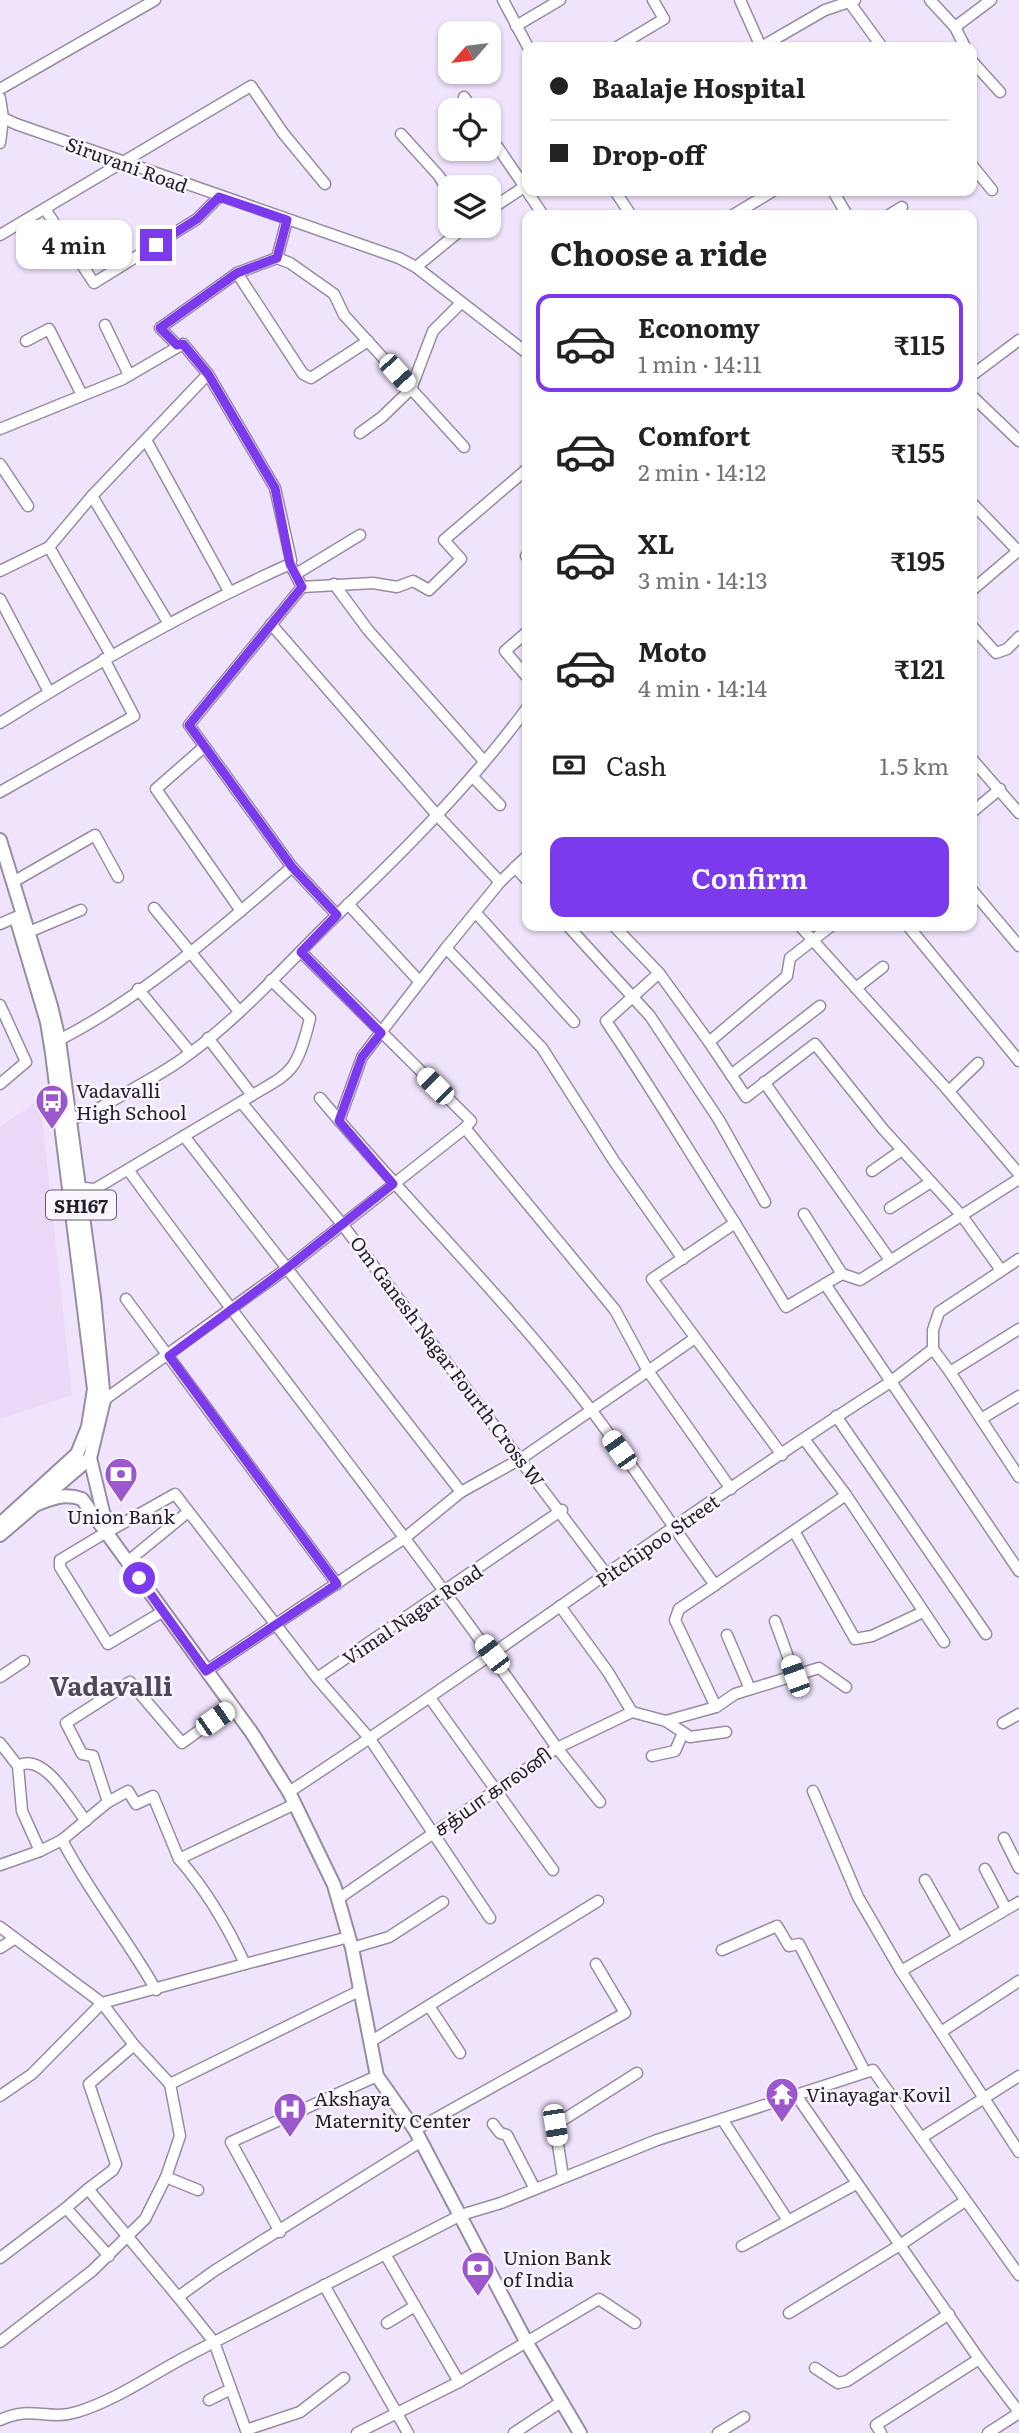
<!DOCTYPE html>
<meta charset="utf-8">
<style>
body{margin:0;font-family:Literata,"Noto Sans Tamil",serif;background:#f2f2f2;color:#222;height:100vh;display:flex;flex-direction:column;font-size:26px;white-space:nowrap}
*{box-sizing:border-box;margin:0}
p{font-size:23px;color:#767676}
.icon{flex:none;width:38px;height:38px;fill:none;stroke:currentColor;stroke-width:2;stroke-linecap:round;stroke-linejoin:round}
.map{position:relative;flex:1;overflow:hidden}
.side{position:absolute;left:522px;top:210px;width:455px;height:721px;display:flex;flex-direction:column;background:#fff;border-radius:14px;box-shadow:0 2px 5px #0004}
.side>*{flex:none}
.guide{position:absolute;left:522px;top:42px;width:455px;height:154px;border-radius:14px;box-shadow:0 2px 5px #0004;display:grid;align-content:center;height:154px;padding:0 28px;background:#fff}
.needle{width:46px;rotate:242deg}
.fabs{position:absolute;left:438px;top:21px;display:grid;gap:14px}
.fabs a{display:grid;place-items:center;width:63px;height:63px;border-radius:14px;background:#fff;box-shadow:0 2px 5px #0004;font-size:35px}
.end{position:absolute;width:32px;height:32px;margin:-16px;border:9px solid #7c3aed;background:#fff;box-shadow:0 0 0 4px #fff}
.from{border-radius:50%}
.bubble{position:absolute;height:49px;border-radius:14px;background:#fff;box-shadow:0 2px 5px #0004;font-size:23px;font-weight:600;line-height:49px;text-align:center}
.car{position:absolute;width:21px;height:42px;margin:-21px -10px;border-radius:9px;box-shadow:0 0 5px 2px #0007;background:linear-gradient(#fff 24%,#345 0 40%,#fff 0 76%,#345 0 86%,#fff 0)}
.guide b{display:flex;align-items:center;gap:24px;height:66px;font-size:26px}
.guide b+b{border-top:2px solid #e0e0e0}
.guide i{width:18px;height:18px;background:#222}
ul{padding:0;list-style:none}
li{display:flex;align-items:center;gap:21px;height:98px;margin:0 14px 10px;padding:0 14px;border:4px solid transparent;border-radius:14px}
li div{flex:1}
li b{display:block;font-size:26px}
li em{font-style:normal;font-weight:600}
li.current{border-color:#7c3aed}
li>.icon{width:63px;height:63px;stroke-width:1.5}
h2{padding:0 28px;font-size:32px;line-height:84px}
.pay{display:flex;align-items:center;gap:18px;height:77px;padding:0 28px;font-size:26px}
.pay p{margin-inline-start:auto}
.cta{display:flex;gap:14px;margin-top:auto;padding:14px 28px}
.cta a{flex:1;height:80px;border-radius:14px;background:#7c3aed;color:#fff;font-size:28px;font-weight:600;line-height:80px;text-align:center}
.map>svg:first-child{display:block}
.built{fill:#e9d8f8}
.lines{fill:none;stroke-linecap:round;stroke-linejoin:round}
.minor-casing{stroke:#988ca3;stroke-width:13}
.major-casing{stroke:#988ca3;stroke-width:16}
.minor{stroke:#fff;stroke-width:10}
.major{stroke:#fff;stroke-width:12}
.route{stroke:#7c3aed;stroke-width:9}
.labels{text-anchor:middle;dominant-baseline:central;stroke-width:5;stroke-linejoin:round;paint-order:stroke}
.shield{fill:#f9f4fe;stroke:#635f68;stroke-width:2}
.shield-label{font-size:18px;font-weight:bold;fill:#231f28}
.street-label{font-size:19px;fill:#231f28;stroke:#f9f4fe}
.poi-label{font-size:19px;fill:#231f28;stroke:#f9f4fe;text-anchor:start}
.district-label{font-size:26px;font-weight:bold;fill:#51475b;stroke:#f9f4fe}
</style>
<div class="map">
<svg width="1019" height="2433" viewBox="0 0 1019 2433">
<rect width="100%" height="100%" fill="#f0e3fc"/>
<polygon class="built" points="40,1099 72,1395 0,1419 0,1127"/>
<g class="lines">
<defs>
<g id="minor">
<polyline points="503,0 528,47"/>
<polyline points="740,0 761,47"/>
<polyline points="930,0 955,27 965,47"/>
<polyline points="850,3 882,47"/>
<polyline points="516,26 560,0"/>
<polyline points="955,27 991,0"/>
<polyline points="617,47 664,19 653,0"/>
<polyline points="761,47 825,10 855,0"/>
<polyline points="971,60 1000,92"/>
<polyline points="0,89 155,0"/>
<polyline points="464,97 473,110"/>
<polyline points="0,98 3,118 16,124 399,258 416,267 527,353"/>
<polyline points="488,133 527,190"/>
<polyline points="401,134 439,176 450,194"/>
<polyline points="0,143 3,118"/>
<polyline points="971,164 992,190"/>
<polyline points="527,191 543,215"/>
<polyline points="615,191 631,215"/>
<polyline points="833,191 847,215"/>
<polyline points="45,209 94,283 197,219 219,197"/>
<polyline points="488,211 527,185"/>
<polyline points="733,215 773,191"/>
<polyline points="889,215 902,207"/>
<polyline points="287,220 277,258 290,263 334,294 344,315 464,447"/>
<polyline points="0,235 251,86 283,133 325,184"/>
<polyline points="416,267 466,226"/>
<polyline points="237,273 303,374 311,378 368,341"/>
<polyline points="105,325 129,375"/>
<polyline points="26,341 49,329 82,395"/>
<polyline points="177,345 160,328 237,273 277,258"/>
<polyline points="971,376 1019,340"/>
<polyline points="971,395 1019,441"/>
<path d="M0,429l123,-50 60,-35 25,30 67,114 16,72 -1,4c-101,45 -196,100 -290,159"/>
<polyline points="360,433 382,417 411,389 433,331 461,303"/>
<polyline points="146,440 229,591"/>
<polyline points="0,464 28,506"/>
<polyline points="971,502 1018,551 971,591"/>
<polyline points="49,547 111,655"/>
<polyline points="526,556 527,555"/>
<polyline points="290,564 302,587 189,725 292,867 337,915"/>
<polyline points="0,571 49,547 92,496"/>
<polyline points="296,574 360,535"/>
<polyline points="334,584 368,630 484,761"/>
<polyline points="302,587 373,583 397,587 413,581 429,590 461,559 444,540 527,469"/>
<polyline points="0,599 49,692"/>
<polyline points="169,624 92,496 208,374"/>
<polyline points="271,624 436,814 500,882 446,948"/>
<polyline points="971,625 996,653 1007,649 1019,637"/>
<polyline points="527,632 505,651 527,677"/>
<polyline points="204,747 156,789 241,911"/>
<polyline points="971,758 1019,813"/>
<polyline points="472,776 500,805"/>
<polyline points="0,792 134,716 104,659"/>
<polyline points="971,813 1000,789"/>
<polyline points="515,867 527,880"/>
<polyline points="13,882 95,835 118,877"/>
<polyline points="500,882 527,856"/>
<polyline points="971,889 1019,946"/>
<polyline points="348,904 419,981"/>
<polyline points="154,908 238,1010"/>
<polyline points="476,913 574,1022"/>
<polyline points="0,924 16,917"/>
<polyline points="568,926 650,1016 719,1120 765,1202"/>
<polyline points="614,926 659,973"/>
<polyline points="800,926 945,1087 1019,1174"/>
<polyline points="908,926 1019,1061"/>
<polyline points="29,932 81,910"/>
<polyline points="301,952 471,1121 465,1128"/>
<polyline points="856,988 883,967"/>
<polyline points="138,989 190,1052"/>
<polyline points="0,1005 26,1062 0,1084"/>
<polyline points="208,1038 252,1095"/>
<path d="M59,1040c81,-41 164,-113 233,-173"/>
<polyline points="709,1042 746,1097 815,1044 883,1129 962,1216 1001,1270"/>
<polyline points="731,1075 820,1006"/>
<polyline points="764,1082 890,1260"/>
<polyline points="949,1091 978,1063"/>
<path d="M320,1098c89,106 188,203 272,313 43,57 81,117 123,174l131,-90 -42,-56"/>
<path d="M241,1102c48,-30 55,-24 69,-84l-39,-38"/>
<path d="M64,1116l14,1 13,-4c28,-17 59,-32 87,-51 59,-40 108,-98 159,-147 67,-64 135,-132 190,-207"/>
<polyline points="339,1121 362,1057 446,948 542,1048 614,1161 683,1259"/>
<polyline points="184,1136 461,1492"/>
<path d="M129,1171c141,194 291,380 428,577l-219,151"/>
<polyline points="872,1171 902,1150"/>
<polyline points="73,1187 95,1189 241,1102 342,1224 607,1575"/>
<polyline points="890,1208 931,1182"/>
<polyline points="804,1214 842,1274"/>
<polyline points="735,1223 786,1307 842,1274 860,1280 1019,1179"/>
<polyline points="825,1284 1019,1571"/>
<polyline points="126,1299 337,1584"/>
<polyline points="933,1349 933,1330 939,1312 1019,1259"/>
<polyline points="950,1372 1019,1477"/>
<polyline points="104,1400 286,1269 465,1128 615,1310 648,1371 695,1338"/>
<polyline points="836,1416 986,1634"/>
<polyline points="981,1419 1019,1396"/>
<path d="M782,1455l-130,-176 83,-56c-44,-68 -84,-136 -129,-202l53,-48 50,69 78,-66 3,-18 41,-32"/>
<polyline points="846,1495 944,1642"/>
<polyline points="111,1530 175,1494 317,1678 562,1510"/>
<polyline points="794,1531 855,1639 872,1636 923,1612"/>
<polyline points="105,1533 60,1560 60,1567 108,1644 162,1612"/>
<polyline points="127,1562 188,1512"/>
<polyline points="715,1585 679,1609 675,1620 716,1707"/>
<polyline points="560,1606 608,1672 632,1712"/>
<polyline points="775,1621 795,1676"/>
<polyline points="727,1635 750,1689"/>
<polyline points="206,1671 406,1537 461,1492 522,1458 648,1371 731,1489"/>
<polyline points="0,1677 24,1661"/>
<polyline points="317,1678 370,1739 490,1918"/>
<polyline points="430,1698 553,1870"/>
<polyline points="666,1721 690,1737 726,1732"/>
<polyline points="1003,1723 1019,1714"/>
<polyline points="0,1743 18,1766 22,1811 40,1851 62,1840 108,1802 93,1756 82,1754 66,1723 130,1682 182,1743 232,1707"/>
<polyline points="652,1756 675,1751 683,1733"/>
<path d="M18,1766c26,-15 54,38 68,55"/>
<polyline points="813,1791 858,1897 901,1971 1019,2152"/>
<path d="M289,1792c203,-133 396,-279 600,-409l44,-34 17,23 69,-43"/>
<polyline points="108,1802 128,1791 136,1804 153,1796 179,1859"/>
<polyline points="600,1802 557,1748 632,1712 666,1721 716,1707 735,1694 819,1668 846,1687"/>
<polyline points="1004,1838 1019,1868"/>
<path d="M62,1840c28,54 64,97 94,150"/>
<polyline points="0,1865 40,1851"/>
<polyline points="985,1869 1006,1909"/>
<polyline points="925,1880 958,1938"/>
<polyline points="0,1927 102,2003 134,2045 170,2084 180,2136 166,2177 145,2219 92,2271 0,2342"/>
<polyline points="0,1948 14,1939"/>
<polyline points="352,1948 389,1937 443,1902"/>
<polyline points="722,1950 777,1926 789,1946 799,1944 865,2072"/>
<polyline points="245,1964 349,1937"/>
<polyline points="901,1971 1019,1902"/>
<polyline points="429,2006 460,2053"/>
<polyline points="941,2032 1019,1981"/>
<polyline points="370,2042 598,1901"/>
<polyline points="134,2045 89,2084 116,2164 113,2170 88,2189 178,2297 214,2271 420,2142"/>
<polyline points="170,2084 359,1991"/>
<polyline points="796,2095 900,2245 965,2201"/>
<path d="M0,2096l32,-22 70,-71 143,-39c-18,-39 -38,-73 -66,-105l116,-55"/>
<polyline points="553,2112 563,2177"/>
<polyline points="722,2119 787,2219"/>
<polyline points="493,2124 500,2133 507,2135 535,2189"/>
<polyline points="555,2125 637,2073"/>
<polyline points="415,2130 625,2013 596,1964"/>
<polyline points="921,2138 1019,2076"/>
<polyline points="166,2177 198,2190"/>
<polyline points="88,2189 66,2208 109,2256"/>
<polyline points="280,2232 231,2142 377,2076"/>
<polyline points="742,2246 856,2184"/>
<polyline points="385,2254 459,2382"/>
<polyline points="0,2258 66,2208"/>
<polyline points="324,2285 408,2433"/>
<polyline points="178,2297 214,2342 247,2433"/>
<polyline points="789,2313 900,2245 979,2359 876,2425 881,2433"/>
<polyline points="387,2323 415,2306"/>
<polyline points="979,2359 1019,2412"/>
<polyline points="815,2368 838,2383 847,2381 949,2314"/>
<polyline points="209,2400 231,2389"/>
<path d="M0,2420c32,-15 46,1 77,-8 40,-12 77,-39 114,-58 90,-46 180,-93 270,-139l40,-12 156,-63 216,-70 146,205"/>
<polyline points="246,2430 300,2412 344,2378"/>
<polyline points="357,2433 459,2382 599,2299 635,2323"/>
<polyline points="514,2433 561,2402"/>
<polyline points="718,2433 744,2417"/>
<polyline points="988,2433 1019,2413"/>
</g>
<g id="major">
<polyline points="0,840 51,1006 59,1040 94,1297 104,1400 90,1458 0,1535"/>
<polyline points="90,1458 103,1512 110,1528"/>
<path d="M35,1505c17,-7 29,-12 47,-6l170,234 37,59 45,93 18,63 25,128 38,54 112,213 53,90"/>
<polyline points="0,1524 77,1454 88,1427 94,1389 52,1053 47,1022 17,921"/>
</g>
</defs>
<use href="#minor" class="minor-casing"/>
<use href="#major" class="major-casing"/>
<use href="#minor" class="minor"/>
<use href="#major" class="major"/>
</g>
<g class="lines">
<polyline class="route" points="139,1578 206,1671 337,1584 169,1356 286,1269 393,1184 339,1121 362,1057 381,1033 301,952 337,915 292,867 189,725 302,587 290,564 275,488 208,374 183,344 177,345 160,328 237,273 277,258 287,220 219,197 197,219 156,245"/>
</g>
<defs>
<symbol id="bus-pin" viewBox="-11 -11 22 30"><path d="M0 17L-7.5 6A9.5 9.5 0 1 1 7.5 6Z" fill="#9c57cc" stroke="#f9f4fe"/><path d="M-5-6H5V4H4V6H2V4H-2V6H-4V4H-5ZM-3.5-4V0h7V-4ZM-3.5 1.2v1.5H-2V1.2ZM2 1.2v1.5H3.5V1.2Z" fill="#fff"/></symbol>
<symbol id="bank-pin" viewBox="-11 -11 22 30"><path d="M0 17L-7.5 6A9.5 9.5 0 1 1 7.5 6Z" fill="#9c57cc" stroke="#f9f4fe"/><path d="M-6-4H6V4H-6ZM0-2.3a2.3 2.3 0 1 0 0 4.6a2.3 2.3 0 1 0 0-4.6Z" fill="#fff"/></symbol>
<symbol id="temple-pin" viewBox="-11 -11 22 30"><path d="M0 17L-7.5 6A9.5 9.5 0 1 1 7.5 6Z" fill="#9c57cc" stroke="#f9f4fe"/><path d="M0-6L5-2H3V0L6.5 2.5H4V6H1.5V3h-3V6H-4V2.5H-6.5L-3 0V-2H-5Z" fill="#fff"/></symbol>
<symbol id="hospital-pin" viewBox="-11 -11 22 30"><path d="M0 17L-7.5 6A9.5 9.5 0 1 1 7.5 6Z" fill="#9c57cc" stroke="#f9f4fe"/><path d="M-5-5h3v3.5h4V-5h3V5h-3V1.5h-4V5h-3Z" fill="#fff"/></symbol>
</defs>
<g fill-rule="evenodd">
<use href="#bus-pin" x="33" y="1082" width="38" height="52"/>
<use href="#bank-pin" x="102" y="1455" width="38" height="52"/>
<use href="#temple-pin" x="763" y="2075" width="38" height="52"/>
<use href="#hospital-pin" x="271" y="2090" width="38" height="52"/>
<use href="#bank-pin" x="459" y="2249" width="38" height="52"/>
</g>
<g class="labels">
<rect class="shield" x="46" y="1190.5" width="70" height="29" rx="5"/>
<g class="shield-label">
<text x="81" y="1205">SH167</text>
</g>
<g class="street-label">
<text transform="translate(127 164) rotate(20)">Siruvani Road</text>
<text transform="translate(448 1361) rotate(53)">Om Ganesh Nagar Fourth Cross W</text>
<text transform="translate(657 1540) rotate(-35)">Pitchipoo Street</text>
<text transform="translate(412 1614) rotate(-34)">Vimal Nagar Road</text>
<text transform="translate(492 1791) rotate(-35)">சத்யா காலனி</text>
</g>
<g class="poi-label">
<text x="76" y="1090">Vadavalli<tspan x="76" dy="22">High School</tspan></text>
<text x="121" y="1516" text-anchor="middle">Union Bank</text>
<text x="806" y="2094">Vinayagar Kovil</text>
<text x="314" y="2098">Akshaya<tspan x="314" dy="22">Maternity Center</tspan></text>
<text x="503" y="2257">Union Bank<tspan x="503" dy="22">of India</tspan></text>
</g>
<g class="district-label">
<text x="111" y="1684">Vadavalli</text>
</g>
</g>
</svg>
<div class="fabs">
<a><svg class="needle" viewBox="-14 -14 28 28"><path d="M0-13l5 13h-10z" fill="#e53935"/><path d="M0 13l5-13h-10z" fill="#767676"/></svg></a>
<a><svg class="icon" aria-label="locate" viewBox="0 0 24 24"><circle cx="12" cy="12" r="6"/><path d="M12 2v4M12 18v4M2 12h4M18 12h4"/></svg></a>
<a><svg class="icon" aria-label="layers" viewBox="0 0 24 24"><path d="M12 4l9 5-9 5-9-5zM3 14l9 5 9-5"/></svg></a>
</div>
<i class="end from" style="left:139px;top:1578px"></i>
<i class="end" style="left:156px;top:245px"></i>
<div class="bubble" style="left:16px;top:220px;width:116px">4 min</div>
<i class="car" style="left:397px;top:373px;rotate:138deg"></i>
<i class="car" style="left:435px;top:1086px;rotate:315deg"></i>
<i class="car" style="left:619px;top:1450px;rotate:325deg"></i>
<i class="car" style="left:492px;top:1654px;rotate:323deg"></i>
<i class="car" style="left:795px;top:1676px;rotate:340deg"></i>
<i class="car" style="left:215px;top:1719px;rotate:55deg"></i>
<i class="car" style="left:555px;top:2125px;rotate:171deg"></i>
<div class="guide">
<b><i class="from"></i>Baalaje Hospital</b>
<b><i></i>Drop-off</b>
</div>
<section class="side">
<h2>Choose a ride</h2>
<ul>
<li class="current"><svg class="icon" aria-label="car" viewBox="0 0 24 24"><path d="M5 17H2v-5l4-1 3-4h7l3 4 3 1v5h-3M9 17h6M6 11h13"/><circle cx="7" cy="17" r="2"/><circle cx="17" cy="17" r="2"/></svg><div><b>Economy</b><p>1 min · 14:11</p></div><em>₹115</em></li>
<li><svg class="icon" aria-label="car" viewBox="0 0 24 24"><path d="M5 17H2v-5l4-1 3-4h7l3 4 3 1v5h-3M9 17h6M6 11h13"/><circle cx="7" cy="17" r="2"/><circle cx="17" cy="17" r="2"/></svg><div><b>Comfort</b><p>2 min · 14:12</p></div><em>₹155</em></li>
<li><svg class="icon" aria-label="car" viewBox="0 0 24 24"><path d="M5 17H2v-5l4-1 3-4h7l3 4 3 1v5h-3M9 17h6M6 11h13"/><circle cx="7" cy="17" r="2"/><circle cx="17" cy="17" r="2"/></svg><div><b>XL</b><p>3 min · 14:13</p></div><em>₹195</em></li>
<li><svg class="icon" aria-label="car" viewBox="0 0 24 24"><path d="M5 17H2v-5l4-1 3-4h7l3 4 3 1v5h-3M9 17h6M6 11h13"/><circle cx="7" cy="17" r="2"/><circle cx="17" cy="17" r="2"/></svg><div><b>Moto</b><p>4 min · 14:14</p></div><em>₹121</em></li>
</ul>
<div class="pay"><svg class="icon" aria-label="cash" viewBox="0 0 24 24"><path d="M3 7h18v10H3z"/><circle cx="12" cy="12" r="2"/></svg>Cash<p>1.5 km</p></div>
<div class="cta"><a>Confirm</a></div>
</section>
</div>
